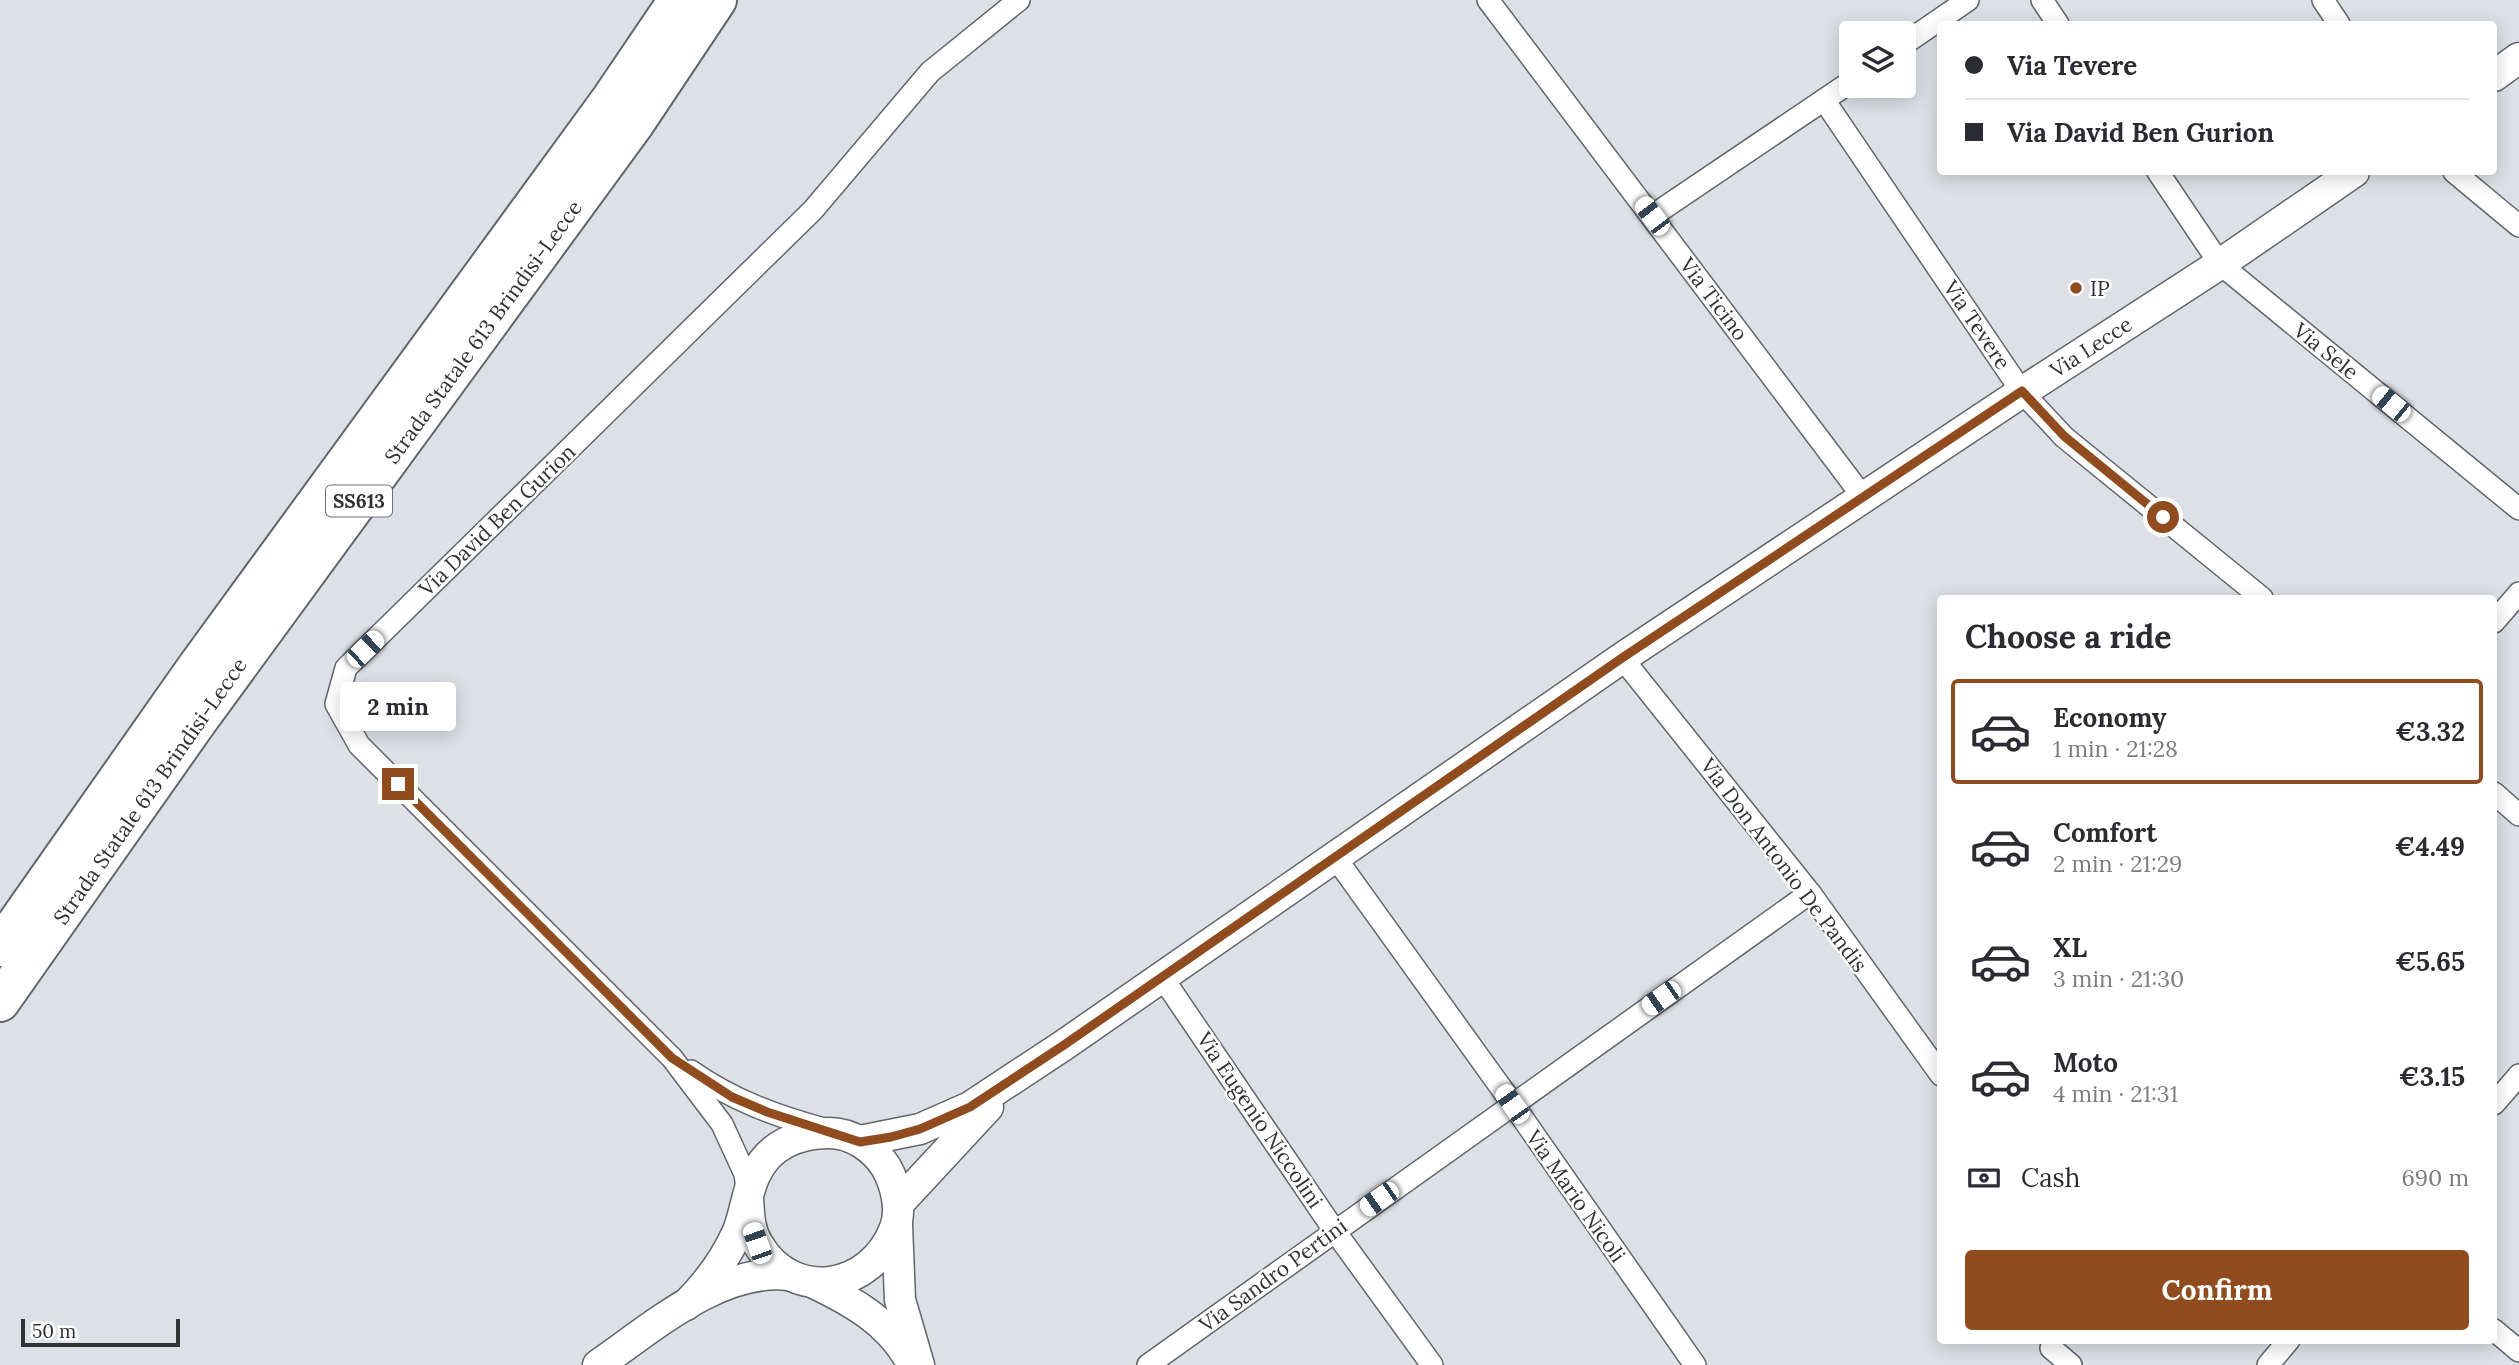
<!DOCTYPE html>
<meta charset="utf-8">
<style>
body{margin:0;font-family:Lora,serif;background:#f7f7f7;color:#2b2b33;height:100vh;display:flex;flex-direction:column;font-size:26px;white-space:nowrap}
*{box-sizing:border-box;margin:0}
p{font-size:23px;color:#7c7c81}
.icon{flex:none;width:38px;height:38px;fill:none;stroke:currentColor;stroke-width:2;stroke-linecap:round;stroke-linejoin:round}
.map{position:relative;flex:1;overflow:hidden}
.side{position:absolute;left:1937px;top:595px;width:560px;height:749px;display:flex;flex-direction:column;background:#fff;border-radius:7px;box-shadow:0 4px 18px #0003}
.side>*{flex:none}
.hud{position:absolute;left:1937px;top:21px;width:560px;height:154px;border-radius:7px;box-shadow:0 4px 18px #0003;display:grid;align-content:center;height:154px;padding:0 28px;background:#fff}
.tools{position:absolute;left:1839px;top:21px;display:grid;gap:14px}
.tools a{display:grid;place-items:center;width:77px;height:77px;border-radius:7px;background:#fff;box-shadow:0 4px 18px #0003;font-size:35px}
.scale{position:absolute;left:21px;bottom:18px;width:159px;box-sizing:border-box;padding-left:7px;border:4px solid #303234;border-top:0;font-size:19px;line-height:24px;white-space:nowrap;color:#303234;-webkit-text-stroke:5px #fff;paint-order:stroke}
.end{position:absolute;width:32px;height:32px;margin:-16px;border:9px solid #904c1f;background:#fff;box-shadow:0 0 0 4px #fff}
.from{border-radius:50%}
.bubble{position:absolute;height:49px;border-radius:7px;background:#fff;box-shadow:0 4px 18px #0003;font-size:23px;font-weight:800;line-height:49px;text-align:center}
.car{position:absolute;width:21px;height:42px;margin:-21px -10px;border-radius:9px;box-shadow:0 0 5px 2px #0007;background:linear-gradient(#fff 24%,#345 0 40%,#fff 0 76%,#345 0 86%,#fff 0)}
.hud b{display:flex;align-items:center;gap:24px;height:66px;font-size:26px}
.hud b+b{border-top:2px solid #e1e1e2}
.hud i{width:18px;height:18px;background:#2b2b33}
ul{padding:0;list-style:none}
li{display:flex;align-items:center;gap:21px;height:105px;margin:0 14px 10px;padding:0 14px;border:4px solid transparent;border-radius:7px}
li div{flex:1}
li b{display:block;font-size:26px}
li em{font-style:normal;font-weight:800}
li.selected{border-color:#904c1f}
li>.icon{width:63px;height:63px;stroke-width:1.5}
h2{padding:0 28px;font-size:32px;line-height:84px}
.pay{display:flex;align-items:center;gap:18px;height:77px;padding:0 28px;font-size:26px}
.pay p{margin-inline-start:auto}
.cta{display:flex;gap:14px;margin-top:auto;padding:14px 28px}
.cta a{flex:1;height:80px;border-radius:7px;background:#904c1f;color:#fff;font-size:28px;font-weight:800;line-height:80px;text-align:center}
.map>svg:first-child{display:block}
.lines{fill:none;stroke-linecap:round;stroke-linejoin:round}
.street-casing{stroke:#62656b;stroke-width:24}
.secondary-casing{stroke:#62656b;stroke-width:33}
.highway-casing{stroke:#62656b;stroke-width:42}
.street{stroke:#fff;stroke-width:21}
.secondary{stroke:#fff;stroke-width:30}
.highway{stroke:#fff;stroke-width:38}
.route{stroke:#904c1f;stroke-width:9}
.poi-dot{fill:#904c1f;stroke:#fff;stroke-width:2.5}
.labels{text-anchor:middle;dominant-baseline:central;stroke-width:5;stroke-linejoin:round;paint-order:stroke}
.shield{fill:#fff;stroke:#6e7071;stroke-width:2}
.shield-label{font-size:19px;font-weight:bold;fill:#303234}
.poi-label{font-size:21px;fill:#303234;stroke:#fff;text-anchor:start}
.street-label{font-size:21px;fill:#303234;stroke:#fff}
</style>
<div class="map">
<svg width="2519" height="1365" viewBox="0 0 2519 1365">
<rect width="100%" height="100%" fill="#dde1e7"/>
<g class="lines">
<defs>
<g id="street">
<polyline points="1488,0 1863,497"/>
<polyline points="2042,0 2058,24"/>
<polyline points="2323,0 2339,24"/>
<polyline points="1904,44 1968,0"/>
<polyline points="1824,100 2022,392 2064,437 2262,598"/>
<polyline points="2158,172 2220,264 2519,509"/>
<polyline points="2454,172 2519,226"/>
<polyline points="1652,216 1852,81"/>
<polyline points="2494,622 2519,593"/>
<polyline points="1622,658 1810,893 1941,1075"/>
<polyline points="2494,793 2519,815"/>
<polyline points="1335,857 1512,1103 1695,1365"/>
<polyline points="1162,977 1334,1230 1432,1365"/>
<path d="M691,1071c41,29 85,45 133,58"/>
<polyline points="2494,1104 2519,1075"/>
<polyline points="748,1196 745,1174 722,1124 672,1058 359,745 336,704 346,668 813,210 930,72 1019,0"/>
<polyline points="2494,1330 2519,1351"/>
<polyline points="2051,1348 2071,1365"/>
<polyline points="1148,1365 1810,893"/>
<polyline points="2268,1365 2289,1340"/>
</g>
<g id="secondary">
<polyline points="2494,76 2519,58"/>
<polyline points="860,1141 920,1129 970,1107 1064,1045 1622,658 2022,392 2220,264 2354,172"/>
<polyline points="898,1204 988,1107"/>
<polyline points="897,1225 900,1300 919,1365"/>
<path d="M814,1283c38,18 75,39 96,77"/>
<path d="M686,1305c21,-21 40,-47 52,-74 7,-18 9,-39 17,-56 14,-30 43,-42 74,-42 23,0 45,15 57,34 10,18 16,42 9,61 -23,62 -102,76 -137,16 -9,-14 -9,-30 -10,-46"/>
<path d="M598,1365c54,-37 122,-98 191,-90"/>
</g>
<g id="highway">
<polyline points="0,947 196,668 611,99 678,0"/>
<polyline points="0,1002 197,722 635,123 717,0"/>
</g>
</defs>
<use href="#street" class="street-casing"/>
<use href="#secondary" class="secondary-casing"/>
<use href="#highway" class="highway-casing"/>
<use href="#street" class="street"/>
<use href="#secondary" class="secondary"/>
<use href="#highway" class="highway"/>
</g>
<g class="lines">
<polyline class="route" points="398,784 672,1058 732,1097 767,1112 860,1142 891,1137 920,1129 970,1107 1064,1045 1622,658 2022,391 2064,436 2163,517"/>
</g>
<circle class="poi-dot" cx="2076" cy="288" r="7"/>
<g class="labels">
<rect class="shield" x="326" y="485.5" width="66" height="31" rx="5"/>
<g class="shield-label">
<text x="359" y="501">SS613</text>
</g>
<g class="poi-label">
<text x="2090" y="288">IP</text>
</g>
<g class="street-label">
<text transform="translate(1714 299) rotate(53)">Via Ticino</text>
<text transform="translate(1977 325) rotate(56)">Via Tevere</text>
<text transform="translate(483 332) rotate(-54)">Strada Statale 613 Brindisi-Lecce</text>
<text transform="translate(2091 347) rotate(-33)">Via Lecce</text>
<text transform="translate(2326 351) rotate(39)">Via Sele</text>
<text transform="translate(497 520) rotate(-44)">Via David Ben Gurion</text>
<text transform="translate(150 791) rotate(-55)">Strada Statale 613 Brindisi-Lecce</text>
<text transform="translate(1784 865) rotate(53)">Via Don Antonio De Pandis</text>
<text transform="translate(1260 1120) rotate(56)">Via Eugenio Niccolini</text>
<text transform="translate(1576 1196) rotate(55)">Via Mario Nicoli</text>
<text transform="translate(1273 1275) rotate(-36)">Via Sandro Pertini</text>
</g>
</g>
</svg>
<div class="tools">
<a><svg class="icon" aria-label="layers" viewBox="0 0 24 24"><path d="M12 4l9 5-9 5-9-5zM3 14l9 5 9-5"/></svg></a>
</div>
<div class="scale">50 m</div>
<i class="end from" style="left:2163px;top:517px"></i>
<i class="end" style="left:398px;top:784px"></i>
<div class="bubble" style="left:340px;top:682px;width:116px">2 min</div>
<i class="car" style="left:1652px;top:216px;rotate:323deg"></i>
<i class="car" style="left:2391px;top:404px;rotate:309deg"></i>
<i class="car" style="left:365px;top:649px;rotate:46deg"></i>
<i class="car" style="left:1661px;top:998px;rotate:235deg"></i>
<i class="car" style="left:1512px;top:1104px;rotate:325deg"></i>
<i class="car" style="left:1379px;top:1199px;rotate:235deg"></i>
<i class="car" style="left:757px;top:1243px;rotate:341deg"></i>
<div class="hud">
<b><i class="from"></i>Via Tevere</b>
<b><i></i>Via David Ben Gurion</b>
</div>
<section class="side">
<h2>Choose a ride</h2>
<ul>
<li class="selected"><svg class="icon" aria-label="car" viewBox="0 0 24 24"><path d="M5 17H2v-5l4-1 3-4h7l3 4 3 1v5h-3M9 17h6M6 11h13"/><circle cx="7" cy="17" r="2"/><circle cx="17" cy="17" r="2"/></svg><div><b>Economy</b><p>1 min · 21:28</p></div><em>€3.32</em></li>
<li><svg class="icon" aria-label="car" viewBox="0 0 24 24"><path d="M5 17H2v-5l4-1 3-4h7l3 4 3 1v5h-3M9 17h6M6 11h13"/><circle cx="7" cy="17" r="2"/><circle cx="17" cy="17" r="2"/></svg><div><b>Comfort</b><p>2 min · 21:29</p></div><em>€4.49</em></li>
<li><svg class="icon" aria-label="car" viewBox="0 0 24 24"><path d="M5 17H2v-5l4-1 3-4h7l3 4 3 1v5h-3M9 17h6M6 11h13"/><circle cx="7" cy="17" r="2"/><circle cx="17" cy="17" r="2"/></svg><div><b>XL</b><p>3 min · 21:30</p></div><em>€5.65</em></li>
<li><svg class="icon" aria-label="car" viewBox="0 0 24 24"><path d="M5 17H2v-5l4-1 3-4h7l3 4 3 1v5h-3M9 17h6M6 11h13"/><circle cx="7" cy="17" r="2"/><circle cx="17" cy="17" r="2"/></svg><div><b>Moto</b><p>4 min · 21:31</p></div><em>€3.15</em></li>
</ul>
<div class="pay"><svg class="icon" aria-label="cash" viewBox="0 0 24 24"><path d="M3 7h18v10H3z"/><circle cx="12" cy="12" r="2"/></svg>Cash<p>690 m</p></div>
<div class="cta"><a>Confirm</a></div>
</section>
</div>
